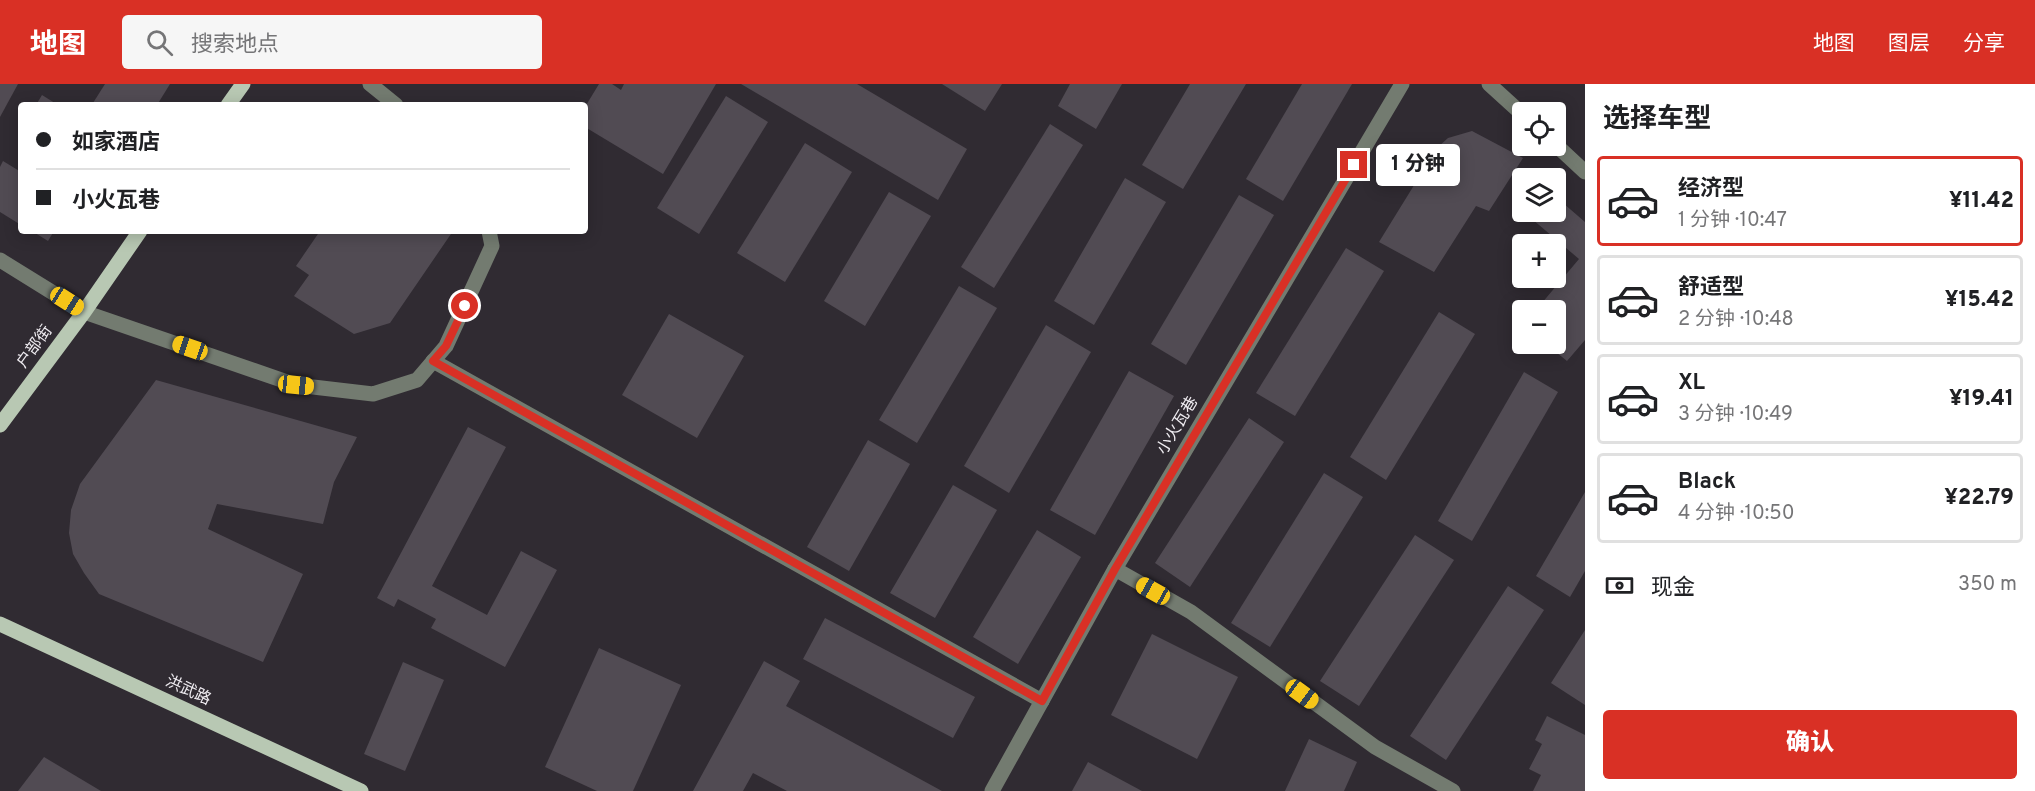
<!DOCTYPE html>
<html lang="zh">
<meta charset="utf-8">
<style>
body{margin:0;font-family:Overpass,"Noto Sans SC",sans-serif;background:#f6f6f6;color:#202124;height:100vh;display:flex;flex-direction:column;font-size:22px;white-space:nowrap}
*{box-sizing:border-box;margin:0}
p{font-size:20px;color:#757577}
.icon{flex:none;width:33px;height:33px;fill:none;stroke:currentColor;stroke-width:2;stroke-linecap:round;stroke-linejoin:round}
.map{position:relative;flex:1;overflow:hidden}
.side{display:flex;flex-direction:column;background:#fff;width:450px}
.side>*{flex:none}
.banner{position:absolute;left:18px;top:18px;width:570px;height:132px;border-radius:6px;box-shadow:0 3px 15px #0003;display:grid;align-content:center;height:132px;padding:0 18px;background:#fff}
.tools{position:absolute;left:1512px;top:18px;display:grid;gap:12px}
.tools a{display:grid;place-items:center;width:54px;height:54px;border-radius:6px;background:#fff;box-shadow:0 3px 15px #0003;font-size:30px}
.end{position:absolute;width:27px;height:27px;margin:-14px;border:8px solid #d93025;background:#fff;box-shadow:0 0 0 3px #fff}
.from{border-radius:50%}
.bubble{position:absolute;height:42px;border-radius:6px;background:#fff;box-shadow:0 3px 15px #0003;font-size:20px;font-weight:800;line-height:42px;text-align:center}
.car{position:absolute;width:18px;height:36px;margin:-18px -9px;border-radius:8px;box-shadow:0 0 4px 2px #0007;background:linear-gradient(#f5c518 24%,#345 0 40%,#f5c518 0 76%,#345 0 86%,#f5c518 0)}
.banner b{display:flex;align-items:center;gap:21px;height:57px;font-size:22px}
.banner b+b{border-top:2px solid #e0e0e0}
.banner i{width:15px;height:15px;background:#202124}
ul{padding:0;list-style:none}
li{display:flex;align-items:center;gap:18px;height:90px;margin:0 12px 9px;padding:0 6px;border:3px solid #e0e0e0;border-radius:6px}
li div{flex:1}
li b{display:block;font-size:22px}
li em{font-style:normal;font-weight:800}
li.active{border-color:#d93025}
li>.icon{width:54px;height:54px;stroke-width:1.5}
h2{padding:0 18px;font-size:27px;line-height:72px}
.pay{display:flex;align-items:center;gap:15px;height:66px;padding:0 18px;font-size:22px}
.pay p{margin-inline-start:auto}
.cta{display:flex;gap:12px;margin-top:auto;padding:12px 18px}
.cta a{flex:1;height:69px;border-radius:6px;background:#d93025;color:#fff;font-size:24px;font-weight:800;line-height:69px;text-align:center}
header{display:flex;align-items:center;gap:36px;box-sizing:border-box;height:84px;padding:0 30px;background:#d93025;color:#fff}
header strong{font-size:28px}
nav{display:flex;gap:33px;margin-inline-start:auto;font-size:21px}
.search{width:420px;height:54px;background:#f6f6f6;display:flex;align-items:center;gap:15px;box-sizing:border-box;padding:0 21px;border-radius:6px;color:#757577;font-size:22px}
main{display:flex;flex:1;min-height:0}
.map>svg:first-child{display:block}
.building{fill:#514b53}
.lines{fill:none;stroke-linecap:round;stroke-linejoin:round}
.minor{stroke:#737b70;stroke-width:15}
.major{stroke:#b8c8b3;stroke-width:15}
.route{stroke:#d93025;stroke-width:8}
.labels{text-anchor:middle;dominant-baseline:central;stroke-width:4.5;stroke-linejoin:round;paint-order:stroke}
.street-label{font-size:16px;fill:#f0edf2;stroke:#302b32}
</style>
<header>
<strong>地图</strong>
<div class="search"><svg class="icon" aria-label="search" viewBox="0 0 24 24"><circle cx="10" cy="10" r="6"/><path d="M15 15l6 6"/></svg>搜索地点</div>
<nav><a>地图</a><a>图层</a><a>分享</a></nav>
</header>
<main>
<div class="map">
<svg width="1585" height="707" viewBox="0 0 1585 707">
<rect width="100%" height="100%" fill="#302b32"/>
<g class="building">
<polygon points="0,0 18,0 0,33"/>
<polygon points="105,0 170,0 157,21 95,21 93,19"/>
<polygon points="599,0 612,0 621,6 624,0 716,0 663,90 585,43 585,23"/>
<polygon points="741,0 857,0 967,65 938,116"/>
<polygon points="942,0 1002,0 985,27"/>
<polygon points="1070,0 1122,0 1096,45 1058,22"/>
<polygon points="1190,0 1246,0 1183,105 1142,81"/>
<polygon points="1302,0 1352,0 1283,117 1246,95"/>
<polygon points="42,11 58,21 36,21"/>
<polygon points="726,12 768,38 699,150 657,124"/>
<polygon points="1050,40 1083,61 994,204 961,183"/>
<polygon points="1472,47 1523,74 1489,127 1476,122 1434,188 1379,158 1437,64 1448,54"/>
<polygon points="805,59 852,88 785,198 737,169"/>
<polygon points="3,77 21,88 21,141 0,128 0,83"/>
<polygon points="1125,94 1166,118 1094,241 1054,217"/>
<polygon points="889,108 931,132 865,242 824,217"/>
<polygon points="1239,111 1274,131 1186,281 1151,260"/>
<polygon points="1556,113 1585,138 1585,256 1567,277 1546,260 1556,260 1556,226 1536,226 1579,175 1532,135 1539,128 1556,128"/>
<polygon points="32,147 54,147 48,157"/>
<polygon points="320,147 453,147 390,239 354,250 294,212 309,191 296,182"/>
<polygon points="1346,164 1384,187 1295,332 1256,309"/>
<polygon points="959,202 997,224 917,359 879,336"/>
<polygon points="1439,228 1475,250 1386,396 1350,373"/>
<polygon points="669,230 744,272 697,354 622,311"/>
<polygon points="1046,241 1091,268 1009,409 964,382"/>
<polygon points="1129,287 1174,312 1095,451 1050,426"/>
<polygon points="1524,288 1558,308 1472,457 1438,437"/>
<polygon points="156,296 357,353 334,398 323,440 217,420 208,445 303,490 263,578 99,510 84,489 73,470 69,449 71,426 80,400"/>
<polygon points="1249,334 1284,358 1190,503 1155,479"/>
<polygon points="468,343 506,363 432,502 487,531 521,467 557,486 505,583 431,544 436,535 398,515 394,523 377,514"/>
<polygon points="868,356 910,380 849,487 807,463"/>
<polygon points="1324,389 1363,413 1270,563 1231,539"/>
<polygon points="953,401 997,426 935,534 890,509"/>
<polygon points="1585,408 1585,487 1570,513 1536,492"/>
<polygon points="1037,446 1081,473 1018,580 973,553"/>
<polygon points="1415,451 1454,476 1359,622 1320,597"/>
<polygon points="1508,502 1544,526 1446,676 1410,652"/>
<polygon points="825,534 975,613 953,654 803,575"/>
<polygon points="1585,546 1585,621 1551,599"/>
<polygon points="1152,550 1238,593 1197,675 1111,631"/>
<polygon points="599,564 681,601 633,707 597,707 545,683"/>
<polygon points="764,577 800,597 786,622 942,707 787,707 753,689 743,707 693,707"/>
<polygon points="403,578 444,596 405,687 364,670"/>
<polygon points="1547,632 1585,651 1585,707 1533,707 1541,691 1529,685 1542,660 1535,656"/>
<polygon points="1309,655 1357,678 1344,707 1285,707"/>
<polygon points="44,673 101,707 18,707"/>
<polygon points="1088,678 1142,707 1072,707"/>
</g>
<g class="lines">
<g class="minor">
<polyline points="370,0 396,21"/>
<polyline points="1489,0 1522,30"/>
<polyline points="1556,61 1585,88"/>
<polyline points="0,176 84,228 296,301 373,310 417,296 446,262 492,162 489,147"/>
<polyline points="433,277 1042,617"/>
<polyline points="1115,485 1191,528 1375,663 1453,707"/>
<polyline points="992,707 1115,485 1402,0"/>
</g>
<g class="major">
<polyline points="228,21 243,0"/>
<polyline points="0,341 84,228 140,147"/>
<polyline points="0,540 361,707"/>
</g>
</g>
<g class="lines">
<polyline class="route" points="465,222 446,262 433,277 1042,617 1115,485 1354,81"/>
</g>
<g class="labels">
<g class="street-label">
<text transform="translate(35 263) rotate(-54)">户部街</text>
<text transform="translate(1178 342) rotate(-59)">小火瓦巷</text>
<text transform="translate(188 607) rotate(25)">洪武路</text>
</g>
</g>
</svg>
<div class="tools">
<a><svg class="icon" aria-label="locate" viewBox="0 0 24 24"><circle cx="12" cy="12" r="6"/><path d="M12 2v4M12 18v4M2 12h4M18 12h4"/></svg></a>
<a><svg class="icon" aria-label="layers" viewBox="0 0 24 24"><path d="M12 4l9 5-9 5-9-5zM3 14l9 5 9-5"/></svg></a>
<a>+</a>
<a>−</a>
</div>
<i class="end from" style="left:465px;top:222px"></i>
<i class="end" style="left:1354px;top:81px"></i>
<div class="bubble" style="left:1376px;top:60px;width:84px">1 分钟</div>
<i class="car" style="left:67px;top:217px;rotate:122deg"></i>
<i class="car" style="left:190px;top:264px;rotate:289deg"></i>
<i class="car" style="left:296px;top:301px;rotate:96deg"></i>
<i class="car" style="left:1153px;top:507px;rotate:299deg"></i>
<i class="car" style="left:1302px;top:610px;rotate:126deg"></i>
<div class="banner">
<b><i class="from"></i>如家酒店</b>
<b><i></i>小火瓦巷</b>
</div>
</div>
<section class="side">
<h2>选择车型</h2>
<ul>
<li class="active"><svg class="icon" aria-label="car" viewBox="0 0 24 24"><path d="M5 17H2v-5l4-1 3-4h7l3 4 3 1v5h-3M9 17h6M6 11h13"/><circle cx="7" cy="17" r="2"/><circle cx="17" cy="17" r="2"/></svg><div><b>经济型</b><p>1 分钟 · 10:47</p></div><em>¥11.42</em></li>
<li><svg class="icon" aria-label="car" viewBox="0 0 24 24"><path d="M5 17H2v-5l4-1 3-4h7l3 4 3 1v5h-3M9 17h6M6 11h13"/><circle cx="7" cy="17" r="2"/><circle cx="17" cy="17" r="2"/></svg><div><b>舒适型</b><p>2 分钟 · 10:48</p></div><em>¥15.42</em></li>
<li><svg class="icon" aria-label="car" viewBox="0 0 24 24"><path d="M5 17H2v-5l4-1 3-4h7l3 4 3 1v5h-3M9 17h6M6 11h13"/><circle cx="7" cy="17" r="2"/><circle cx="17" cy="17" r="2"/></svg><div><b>XL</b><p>3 分钟 · 10:49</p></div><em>¥19.41</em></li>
<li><svg class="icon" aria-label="car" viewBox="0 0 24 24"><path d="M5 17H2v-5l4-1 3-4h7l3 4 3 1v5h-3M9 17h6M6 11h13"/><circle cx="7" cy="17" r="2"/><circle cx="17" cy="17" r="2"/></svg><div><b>Black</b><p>4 分钟 · 10:50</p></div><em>¥22.79</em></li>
</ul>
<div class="pay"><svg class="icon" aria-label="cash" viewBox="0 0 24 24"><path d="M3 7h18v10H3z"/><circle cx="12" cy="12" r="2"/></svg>现金<p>350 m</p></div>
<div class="cta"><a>确认</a></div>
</section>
</main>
